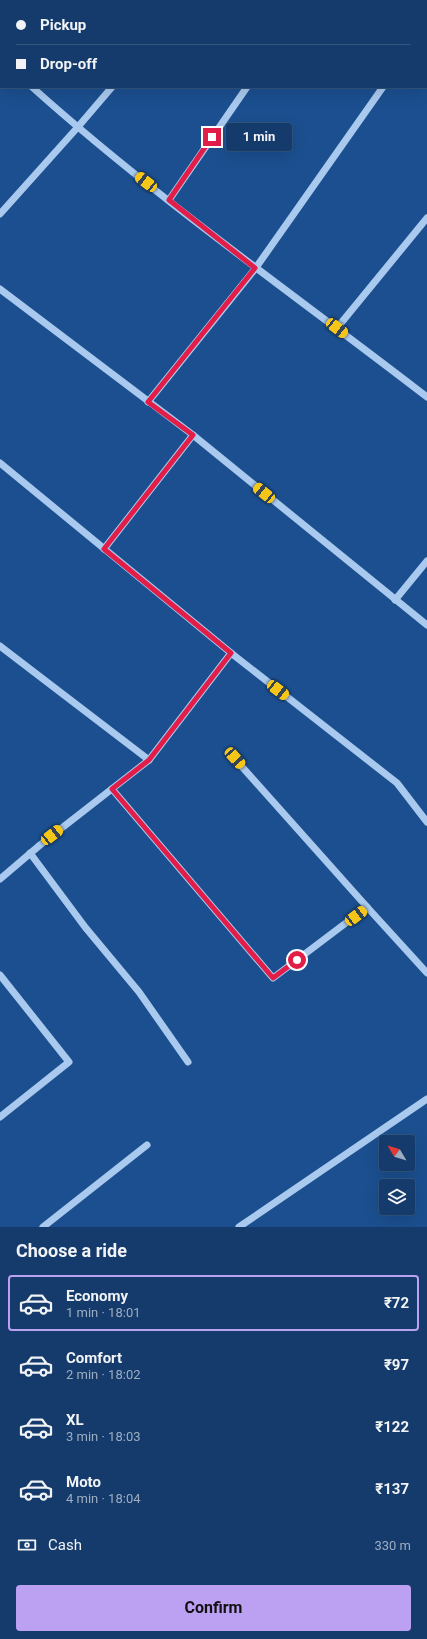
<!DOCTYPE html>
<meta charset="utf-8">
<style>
body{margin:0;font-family:Roboto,sans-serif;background:#214673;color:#f1f3f6;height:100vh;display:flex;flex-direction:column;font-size:15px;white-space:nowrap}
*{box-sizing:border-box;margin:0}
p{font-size:13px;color:#9dadc1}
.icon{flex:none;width:22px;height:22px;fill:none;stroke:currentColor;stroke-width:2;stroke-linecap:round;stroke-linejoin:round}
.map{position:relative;height:1227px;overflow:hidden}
.details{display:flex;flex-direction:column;background:#143b6b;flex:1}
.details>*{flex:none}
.banner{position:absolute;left:0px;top:0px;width:427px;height:88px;box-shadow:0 4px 16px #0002,0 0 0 1px #33557e;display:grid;align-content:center;height:88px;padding:0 16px;background:#143b6b}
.needle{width:26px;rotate:308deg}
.fabs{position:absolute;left:379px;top:1135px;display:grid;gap:8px}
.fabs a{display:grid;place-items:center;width:36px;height:36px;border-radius:4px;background:#143b6b;box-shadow:0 4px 16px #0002,0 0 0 1px #33557e;font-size:20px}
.end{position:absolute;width:18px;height:18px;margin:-9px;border:5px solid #e11d48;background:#fff;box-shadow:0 0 0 2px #fff}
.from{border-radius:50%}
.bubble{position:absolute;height:28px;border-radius:4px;background:#143b6b;box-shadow:0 4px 16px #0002,0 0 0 1px #33557e;font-size:13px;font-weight:700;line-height:28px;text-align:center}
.car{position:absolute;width:12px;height:24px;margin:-12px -6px;border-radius:5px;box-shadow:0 0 3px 1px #0007;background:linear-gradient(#f5c518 24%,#345 0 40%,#f5c518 0 76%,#345 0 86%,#f5c518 0)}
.banner b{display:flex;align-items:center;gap:14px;height:38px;font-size:15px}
.banner b+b{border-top:1px solid #33557e}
.banner i{width:10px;height:10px;background:#f1f3f6}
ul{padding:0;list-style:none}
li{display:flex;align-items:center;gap:12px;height:56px;margin:0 8px 6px;padding:0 8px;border:2px solid transparent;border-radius:4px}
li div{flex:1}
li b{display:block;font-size:15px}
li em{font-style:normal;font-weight:700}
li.current{border-color:#bca0f2}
li>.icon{width:36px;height:36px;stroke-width:1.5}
h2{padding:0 16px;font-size:18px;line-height:48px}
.pay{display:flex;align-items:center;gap:10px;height:44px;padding:0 16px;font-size:15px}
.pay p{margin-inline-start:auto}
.button{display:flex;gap:8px;margin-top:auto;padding:8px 16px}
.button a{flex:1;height:46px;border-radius:4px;background:#bca0f2;color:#111;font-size:16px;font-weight:700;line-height:46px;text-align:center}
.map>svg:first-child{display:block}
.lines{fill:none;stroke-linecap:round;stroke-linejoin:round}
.minor{stroke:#a9c9ee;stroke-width:7}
.route{stroke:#e11d48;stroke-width:5}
</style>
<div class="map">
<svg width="427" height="1227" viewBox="0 0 427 1227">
<rect width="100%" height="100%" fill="#1b4f8f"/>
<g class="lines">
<g class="minor">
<polyline points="180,0 181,1"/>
<polyline points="422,0 423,1"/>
<polyline points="15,1 16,0"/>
<polyline points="173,1 173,0"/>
<polyline points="307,1 308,0"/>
<polyline points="0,21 1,19"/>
<polyline points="426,27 427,25"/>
<polyline points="0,58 1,59"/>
<path d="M32,87c125,112 263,208 395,310"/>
<polyline points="169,200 247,87"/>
<polyline points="0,214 77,128 112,87"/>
<polyline points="0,289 193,435 427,625"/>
<polyline points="337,328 427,218"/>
<polyline points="148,402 255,269 383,87"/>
<polyline points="0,463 231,653 397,783 427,822"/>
<polyline points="104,549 193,435"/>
<polyline points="395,600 427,561"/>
<polyline points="0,646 149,760"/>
<polyline points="235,759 367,907"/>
<polyline points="112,789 273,978 367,907 427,973"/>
<polyline points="30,853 85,927 139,992 188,1062"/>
<polyline points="0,879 40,845 149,760 231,653"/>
<polyline points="0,975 69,1062 0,1117"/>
<polyline points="43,1227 147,1145"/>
<polyline points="239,1227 427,1099"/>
</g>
</g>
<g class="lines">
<polyline class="route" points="212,137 169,200 255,268 148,402 193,435 104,549 231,653 149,760 112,789 273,978 297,960"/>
</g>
</svg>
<div class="fabs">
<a><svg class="needle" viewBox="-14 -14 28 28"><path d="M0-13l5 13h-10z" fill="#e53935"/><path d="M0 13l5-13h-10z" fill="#9dadc1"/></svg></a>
<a><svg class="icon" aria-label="layers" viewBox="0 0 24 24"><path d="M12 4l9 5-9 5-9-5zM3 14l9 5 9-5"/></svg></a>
</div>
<i class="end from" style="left:297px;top:960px"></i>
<i class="end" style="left:212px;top:137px"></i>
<div class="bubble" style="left:226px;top:123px;width:66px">1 min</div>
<i class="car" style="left:146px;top:182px;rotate:308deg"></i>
<i class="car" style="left:337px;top:328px;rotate:128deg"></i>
<i class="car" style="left:264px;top:493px;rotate:309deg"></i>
<i class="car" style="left:278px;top:690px;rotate:128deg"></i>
<i class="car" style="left:235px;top:758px;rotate:138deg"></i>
<i class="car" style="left:52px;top:835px;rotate:52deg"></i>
<i class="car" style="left:356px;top:916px;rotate:53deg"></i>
<div class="banner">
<b><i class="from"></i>Pickup</b>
<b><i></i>Drop-off</b>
</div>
</div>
<section class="details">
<h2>Choose a ride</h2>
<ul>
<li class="current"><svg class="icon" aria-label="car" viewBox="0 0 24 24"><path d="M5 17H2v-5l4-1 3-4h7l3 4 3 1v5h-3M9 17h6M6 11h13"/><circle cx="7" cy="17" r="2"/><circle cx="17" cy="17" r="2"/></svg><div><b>Economy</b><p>1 min · 18:01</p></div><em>₹72</em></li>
<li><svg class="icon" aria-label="car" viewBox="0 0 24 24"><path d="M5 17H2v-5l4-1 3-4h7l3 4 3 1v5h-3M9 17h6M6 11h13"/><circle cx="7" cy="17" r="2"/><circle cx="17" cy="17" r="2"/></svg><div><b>Comfort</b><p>2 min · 18:02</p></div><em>₹97</em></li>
<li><svg class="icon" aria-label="car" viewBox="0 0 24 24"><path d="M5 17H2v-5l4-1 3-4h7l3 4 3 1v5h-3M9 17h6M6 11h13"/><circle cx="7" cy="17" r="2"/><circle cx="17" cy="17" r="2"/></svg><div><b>XL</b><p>3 min · 18:03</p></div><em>₹122</em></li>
<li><svg class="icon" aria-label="car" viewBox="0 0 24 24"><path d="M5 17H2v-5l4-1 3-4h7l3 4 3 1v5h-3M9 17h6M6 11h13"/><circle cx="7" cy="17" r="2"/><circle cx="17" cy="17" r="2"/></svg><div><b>Moto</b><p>4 min · 18:04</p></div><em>₹137</em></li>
</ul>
<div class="pay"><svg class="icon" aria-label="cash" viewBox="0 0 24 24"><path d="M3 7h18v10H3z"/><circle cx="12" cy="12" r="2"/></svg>Cash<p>330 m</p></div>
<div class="button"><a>Confirm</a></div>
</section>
